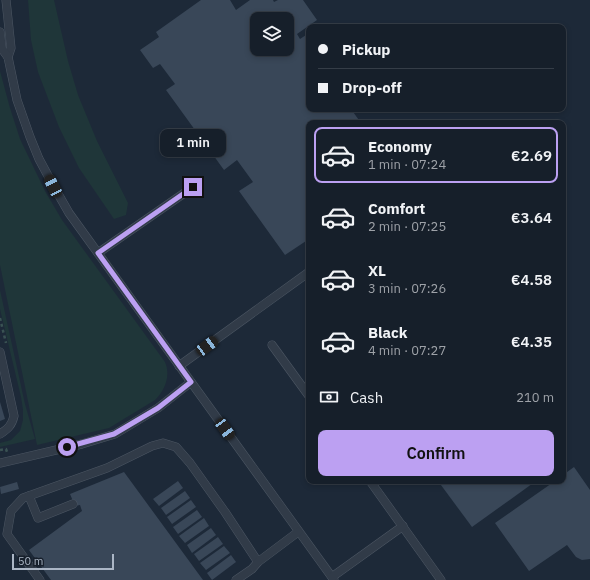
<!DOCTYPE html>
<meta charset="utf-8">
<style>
body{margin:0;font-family:"IBM Plex Sans",sans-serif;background:#1f2732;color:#f1f3f6;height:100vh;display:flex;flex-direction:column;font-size:15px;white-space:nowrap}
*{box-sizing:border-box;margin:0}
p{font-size:13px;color:#9ea2a8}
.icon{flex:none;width:22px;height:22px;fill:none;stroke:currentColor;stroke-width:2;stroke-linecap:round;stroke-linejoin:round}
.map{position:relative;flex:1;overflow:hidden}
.drawer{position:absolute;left:306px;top:120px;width:260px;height:364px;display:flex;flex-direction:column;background:#161f2a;border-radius:8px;box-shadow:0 2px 6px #0003,0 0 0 1px #353d47}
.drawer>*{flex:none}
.top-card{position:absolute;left:306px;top:24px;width:260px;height:88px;border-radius:8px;box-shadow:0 2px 6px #0003,0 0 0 1px #353d47;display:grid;align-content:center;height:88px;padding:0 12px;background:#161f2a}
.fabs{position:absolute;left:250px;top:12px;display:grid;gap:8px}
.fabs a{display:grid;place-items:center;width:44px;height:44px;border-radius:8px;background:#161f2a;box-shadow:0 2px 6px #0003,0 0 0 1px #353d47;font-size:20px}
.scale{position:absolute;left:12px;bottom:10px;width:102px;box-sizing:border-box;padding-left:4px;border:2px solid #abb6c5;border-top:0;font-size:11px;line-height:14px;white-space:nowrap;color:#abb6c5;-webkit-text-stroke:3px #17202c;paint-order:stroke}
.end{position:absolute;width:18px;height:18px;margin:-9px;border:5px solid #bca0f2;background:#111;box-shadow:0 0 0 2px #111}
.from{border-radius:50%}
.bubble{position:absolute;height:28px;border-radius:8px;background:#161f2a;box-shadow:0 2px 6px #0003,0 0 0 1px #353d47;font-size:13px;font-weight:600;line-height:28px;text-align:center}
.car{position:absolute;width:12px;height:24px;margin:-12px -6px;border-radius:5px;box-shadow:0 0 3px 1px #0007;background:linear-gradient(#222 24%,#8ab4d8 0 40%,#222 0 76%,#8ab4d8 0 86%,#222 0)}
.top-card b{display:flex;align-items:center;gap:14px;height:38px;font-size:15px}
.top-card b+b{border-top:1px solid #353d47}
.top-card i{width:10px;height:10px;background:#f1f3f6}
ul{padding:7px 0 0;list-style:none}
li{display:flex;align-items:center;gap:12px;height:56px;margin:0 8px 6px;padding:0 4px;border:2px solid transparent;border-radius:8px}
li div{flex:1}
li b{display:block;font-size:15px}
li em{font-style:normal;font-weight:600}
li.current{border-color:#bca0f2}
li>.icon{width:36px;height:36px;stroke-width:1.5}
.pay{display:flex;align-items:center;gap:10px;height:44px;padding:0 12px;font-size:15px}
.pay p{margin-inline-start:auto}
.primary-button{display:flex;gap:8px;margin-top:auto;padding:8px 12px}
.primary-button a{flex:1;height:46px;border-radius:8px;background:#bca0f2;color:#111;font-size:16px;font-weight:600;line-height:46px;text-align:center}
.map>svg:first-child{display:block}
.green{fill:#1f3639}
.building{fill:#394758;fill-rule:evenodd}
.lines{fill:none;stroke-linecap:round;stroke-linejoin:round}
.lane-casing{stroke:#4c5663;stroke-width:9}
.path{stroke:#3a5253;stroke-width:2.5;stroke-dasharray:3 3;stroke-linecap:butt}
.lane{stroke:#313b48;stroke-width:8}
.route{stroke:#bca0f2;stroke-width:5}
</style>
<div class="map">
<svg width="590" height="580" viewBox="0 0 590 580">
<rect width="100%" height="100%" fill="#1d2938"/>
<g class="green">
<polygon points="28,0 54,0 68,61 78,95 97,141 128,203 126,215 114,219 79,168 59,127 38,72 31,40"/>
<path d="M0,71l10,37 10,31 25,52 17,29 103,142c6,14 0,28 -10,38l-46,28 -72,17 -37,-180z"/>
<polygon points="0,290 25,404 35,439 0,447 0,443 11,440 20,431 23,420 23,410 21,397 0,309"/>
</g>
<g class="building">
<path d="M201,0h29l6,10 14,-10h23l1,2 4,-2h25l14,20 -20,14 3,5 6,-4 3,4v70h42l10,14h-52v116l-24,16 -46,-64 14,-9 -16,-22 -13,10 -58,-80 9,-6 -15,-20 -7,4 -13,-18 19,-13 -3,-5zM257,19h30v30h-30z"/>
<polygon points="0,402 5,419 0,421"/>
<polygon points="574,467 590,490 590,559 582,560 576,557 567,545 529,571 495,523 555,481 563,481 563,475"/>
<polygon points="124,472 203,580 51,580 29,550 82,511 80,505 75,506 70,494"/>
<polygon points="178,481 183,488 159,506 153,499"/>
<polygon points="438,481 536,481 472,527"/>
<polygon points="17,482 19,489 1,494 0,487"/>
<polygon points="185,491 190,498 166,515 161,508"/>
<polygon points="191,500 196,507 172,524 167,517"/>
<polygon points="197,510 202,517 178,534 173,527"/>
<polygon points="204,518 209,526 185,543 179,536"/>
<polygon points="211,528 216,535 192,553 187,545"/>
<polygon points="218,537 223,544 199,561 194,554"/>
<polygon points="224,546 230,553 206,570 200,563"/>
<polygon points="231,555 236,562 212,580 207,573"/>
</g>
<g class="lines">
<defs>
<g id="lane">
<polyline points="6,0 11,48 8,57"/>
<polyline points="0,32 2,49 8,57 17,100 30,137 39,159 53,185 69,213 334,580"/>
<polyline points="98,253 193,187"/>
<polyline points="272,345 309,396"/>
<path d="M0,352l14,64c-2,9 -6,13 -14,18"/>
<polyline points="179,366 309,272"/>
<polyline points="0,463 82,444 115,434 158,408 191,382"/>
<polyline points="370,481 441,580"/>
<polyline points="29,496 38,518 73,504"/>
<polyline points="332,577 403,526"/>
<polyline points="40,580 7,534 11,511 23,498 107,468 152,446 163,443 176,447 190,463 225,512 258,562"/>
<polyline points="236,580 252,569 258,562 298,532"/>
</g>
</defs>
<use href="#lane" class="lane-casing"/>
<g class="path">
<polyline points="0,318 6,343"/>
<polyline points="0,450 6,449 7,452"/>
</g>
<use href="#lane" class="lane"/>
</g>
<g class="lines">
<polyline class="route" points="67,447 114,434 158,408 191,382 98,253 193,187"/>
</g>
</svg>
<div class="fabs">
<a><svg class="icon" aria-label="layers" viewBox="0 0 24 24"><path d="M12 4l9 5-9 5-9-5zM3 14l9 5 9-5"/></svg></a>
</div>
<div class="scale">50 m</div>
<i class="end from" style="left:67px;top:447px"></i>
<i class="end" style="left:193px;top:187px"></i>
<div class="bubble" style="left:160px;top:129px;width:66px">1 min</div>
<i class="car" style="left:53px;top:186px;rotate:333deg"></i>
<i class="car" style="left:207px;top:346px;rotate:54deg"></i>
<i class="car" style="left:225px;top:429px;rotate:144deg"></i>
<div class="top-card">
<b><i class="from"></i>Pickup</b>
<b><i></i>Drop-off</b>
</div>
<section class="drawer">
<ul>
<li class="current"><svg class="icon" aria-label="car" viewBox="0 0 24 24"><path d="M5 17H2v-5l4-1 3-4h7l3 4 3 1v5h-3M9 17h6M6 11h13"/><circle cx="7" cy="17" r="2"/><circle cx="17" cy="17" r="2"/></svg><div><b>Economy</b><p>1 min · 07:24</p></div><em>€2.69</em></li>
<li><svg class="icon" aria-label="car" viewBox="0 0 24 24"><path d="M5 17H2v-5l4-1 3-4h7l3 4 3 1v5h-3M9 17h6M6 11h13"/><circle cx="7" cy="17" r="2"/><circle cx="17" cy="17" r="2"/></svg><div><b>Comfort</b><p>2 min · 07:25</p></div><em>€3.64</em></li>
<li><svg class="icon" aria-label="car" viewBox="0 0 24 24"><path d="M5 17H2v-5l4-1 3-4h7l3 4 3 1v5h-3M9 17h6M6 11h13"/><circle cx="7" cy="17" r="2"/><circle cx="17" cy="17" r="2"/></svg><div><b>XL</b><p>3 min · 07:26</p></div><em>€4.58</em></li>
<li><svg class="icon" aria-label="car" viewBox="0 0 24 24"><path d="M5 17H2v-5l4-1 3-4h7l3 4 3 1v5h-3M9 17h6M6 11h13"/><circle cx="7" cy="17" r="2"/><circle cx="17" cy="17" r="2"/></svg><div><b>Black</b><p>4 min · 07:27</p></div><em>€4.35</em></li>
</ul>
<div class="pay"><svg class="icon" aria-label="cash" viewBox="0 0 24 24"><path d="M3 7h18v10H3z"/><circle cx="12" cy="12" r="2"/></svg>Cash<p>210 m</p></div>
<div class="primary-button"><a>Confirm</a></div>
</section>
</div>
